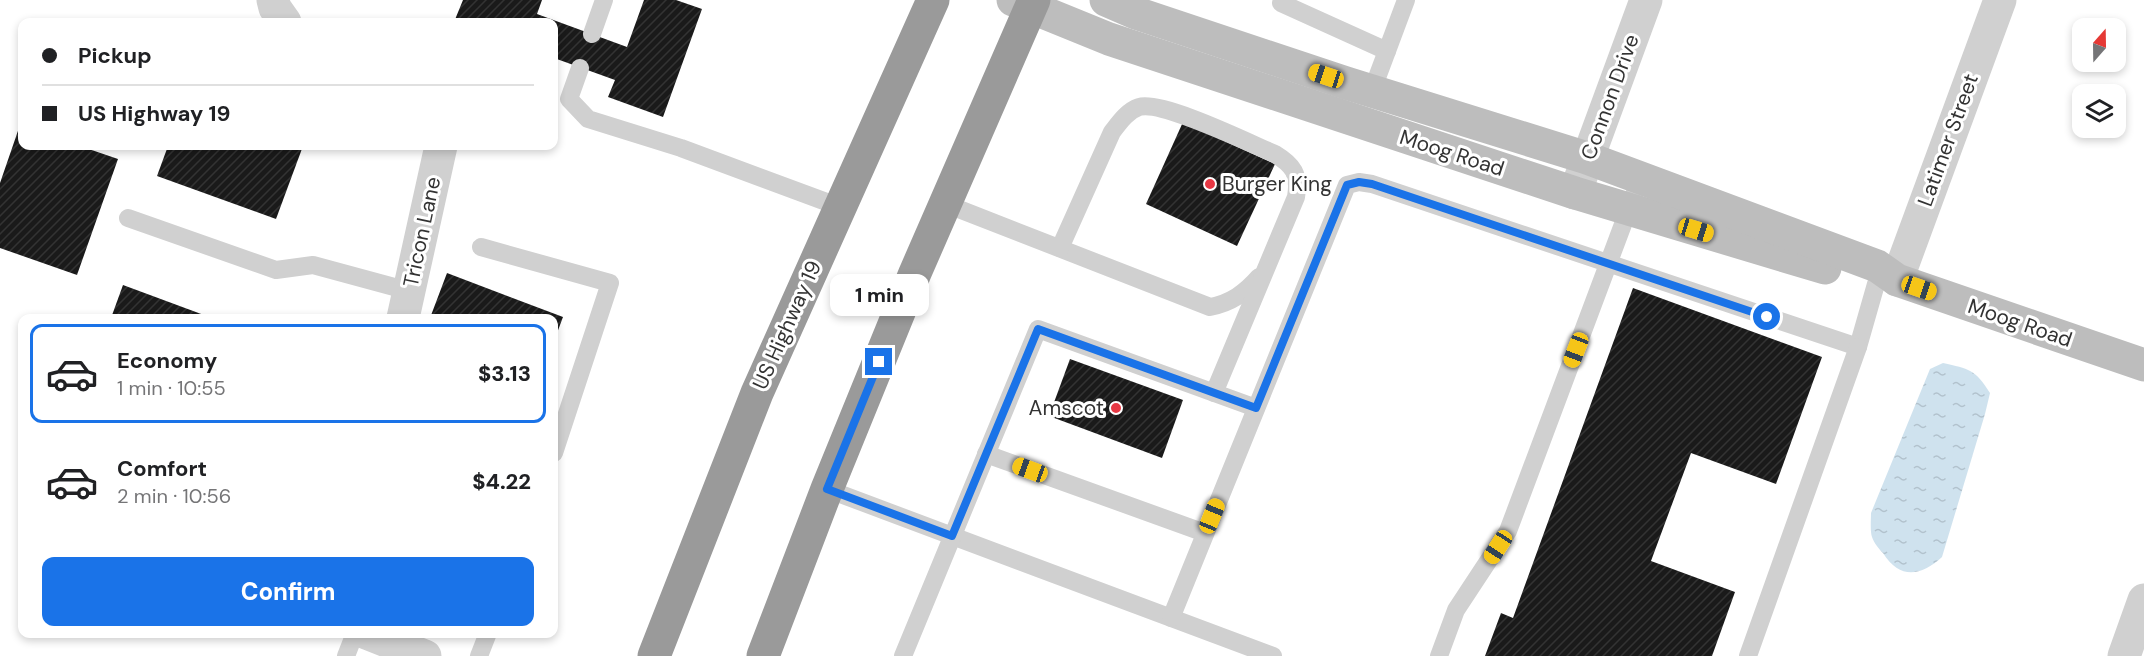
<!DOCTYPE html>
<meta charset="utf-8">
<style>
body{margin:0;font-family:"DM Sans",sans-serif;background:#f6f6f6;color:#202124;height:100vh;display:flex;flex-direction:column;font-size:22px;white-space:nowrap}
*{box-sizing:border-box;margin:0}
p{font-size:20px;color:#757577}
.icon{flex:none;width:33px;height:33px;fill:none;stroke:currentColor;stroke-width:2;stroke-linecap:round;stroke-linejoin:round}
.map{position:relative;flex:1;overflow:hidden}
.sheet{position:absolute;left:18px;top:314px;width:540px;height:324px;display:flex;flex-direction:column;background:#fff;border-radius:12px;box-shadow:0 3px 9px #0003}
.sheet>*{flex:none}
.top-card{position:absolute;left:18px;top:18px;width:540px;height:132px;border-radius:12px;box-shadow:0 3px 9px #0003;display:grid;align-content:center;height:132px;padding:0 24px;background:#fff}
.needle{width:39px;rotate:20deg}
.buttons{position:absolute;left:2072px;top:18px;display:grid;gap:12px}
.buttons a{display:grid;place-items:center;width:54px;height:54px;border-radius:12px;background:#fff;box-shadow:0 3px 9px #0003;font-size:30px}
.end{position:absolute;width:27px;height:27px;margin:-14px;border:8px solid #1a73e8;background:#fff;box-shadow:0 0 0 3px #fff}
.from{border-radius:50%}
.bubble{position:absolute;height:42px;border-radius:12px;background:#fff;box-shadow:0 3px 9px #0003;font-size:20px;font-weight:800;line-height:42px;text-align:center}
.car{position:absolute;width:18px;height:36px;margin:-18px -9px;border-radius:8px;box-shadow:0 0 4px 2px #0007;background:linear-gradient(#f5c518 24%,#345 0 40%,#f5c518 0 76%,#345 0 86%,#f5c518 0)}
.top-card b{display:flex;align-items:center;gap:21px;height:57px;font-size:22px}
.top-card b+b{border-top:2px solid #e0e0e0}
.top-card i{width:15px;height:15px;background:#202124}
ul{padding:10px 0 0;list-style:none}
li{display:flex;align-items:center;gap:18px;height:99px;margin:0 12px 9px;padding:0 12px;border:3px solid transparent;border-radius:12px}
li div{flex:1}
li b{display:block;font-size:22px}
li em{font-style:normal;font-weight:800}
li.active{border-color:#1a73e8}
li>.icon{width:54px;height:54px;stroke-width:1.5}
.button{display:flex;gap:12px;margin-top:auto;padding:12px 24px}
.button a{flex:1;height:69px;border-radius:12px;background:#1a73e8;color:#fff;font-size:24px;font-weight:800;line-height:69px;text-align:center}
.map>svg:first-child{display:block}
.water{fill:url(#water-ripples)}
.building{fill:url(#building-hatch)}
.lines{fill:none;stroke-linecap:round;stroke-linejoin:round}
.lane{stroke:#d0d0d0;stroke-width:18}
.street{stroke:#d0d0d0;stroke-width:33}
.secondary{stroke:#bdbdbd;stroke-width:33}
.highway{stroke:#9a9a9a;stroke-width:33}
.route{stroke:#1a73e8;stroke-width:8}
.poi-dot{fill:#e73844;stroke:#fff;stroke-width:2}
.labels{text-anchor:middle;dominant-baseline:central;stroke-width:6;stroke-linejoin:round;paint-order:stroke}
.street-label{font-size:21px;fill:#333;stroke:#fff}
.poi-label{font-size:21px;fill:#333;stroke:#fff;text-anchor:start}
</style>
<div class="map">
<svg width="2144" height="656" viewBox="0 0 2144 656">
<defs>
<pattern id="water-ripples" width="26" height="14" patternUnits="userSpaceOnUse" patternTransform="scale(1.5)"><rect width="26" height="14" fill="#cfe2ee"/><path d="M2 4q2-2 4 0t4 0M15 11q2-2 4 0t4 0" fill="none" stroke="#b2c2cd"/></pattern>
<pattern id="building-hatch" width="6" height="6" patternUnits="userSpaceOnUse" patternTransform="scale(1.5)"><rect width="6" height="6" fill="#1a1a1a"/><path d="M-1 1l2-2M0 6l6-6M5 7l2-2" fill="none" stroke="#333"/></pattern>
</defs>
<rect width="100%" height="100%" fill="#fff"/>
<path class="water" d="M1943,363c26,6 32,6 47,30l-5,21 -43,143c-21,19 -42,23 -59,-4 -4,-4 -9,-10 -11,-16 -2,-6 -1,-17 -1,-24l59,-144z"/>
<g class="building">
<polygon points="463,0 542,0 537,14 627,47 644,0 676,0 702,9 663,117 608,97 615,80 554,58 554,22 454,22"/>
<polygon points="1183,122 1275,164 1237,246 1146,204"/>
<polygon points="20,125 22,125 22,146 80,146 118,159 77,275 0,248 0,183"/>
<polygon points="168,146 303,146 276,219 157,176"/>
<polygon points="447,273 563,317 554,341 554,318 430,318"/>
<polygon points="123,285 212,318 111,318"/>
<polygon points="1633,288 1822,357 1776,484 1691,453 1651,561 1735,592 1712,656 1485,656 1501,613 1513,618"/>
<polygon points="1070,359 1183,400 1162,458 1049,416"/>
</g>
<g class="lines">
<g class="lane">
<polyline points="1282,0 1281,3 1387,51"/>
<polyline points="592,34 604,0"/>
<polyline points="580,68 569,99 588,119 681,148 840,207"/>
<polyline points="1372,91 1406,0"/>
<path d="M946,204l264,103c21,-4 35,-14 49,-30"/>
<polyline points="128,218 276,270 313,265 409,291"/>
<polyline points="481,247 610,283 554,453"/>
<path d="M1060,248l52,-116c7,-9 15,-21 27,-25 23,-7 110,36 136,47 18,11 25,20 21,43l-82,196"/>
<polyline points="986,454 1205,533"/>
<polyline points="827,489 1273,656"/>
<polyline points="1171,618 1347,185 1359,182 1372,184 1858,347 1876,284"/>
<polyline points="346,656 355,633"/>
<polyline points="479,656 488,633"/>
<polyline points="903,656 1038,329 1256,408"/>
<polyline points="1439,656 1456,610 1508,531 1640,179"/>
<polyline points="1748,656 1858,347"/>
</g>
<g class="street">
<polyline points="273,0 275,8 285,22"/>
<polyline points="1575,193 1646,0"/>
<polyline points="1897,280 2000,0"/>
<polyline points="403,318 441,146"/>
<polyline points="366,633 425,656"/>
<polyline points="2124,656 2144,600"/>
</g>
<g class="secondary">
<polyline points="1013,0 1109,39 1575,193 1825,268"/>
<polyline points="1106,0 1136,13 1346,83 1587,158 1877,266 1897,280 2144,365"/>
</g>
<g class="highway">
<polyline points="654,656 757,393 933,0"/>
<polyline points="763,656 827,489 915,273 1034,0"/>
</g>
</g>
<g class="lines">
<polyline class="route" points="879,362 827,489 952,536 1038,329 1256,408 1347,185 1359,182 1372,184 1767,317"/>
</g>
<g class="poi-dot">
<circle cx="1210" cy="184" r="6"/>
<circle cx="1116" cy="408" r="6"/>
</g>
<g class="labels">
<g class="street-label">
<text transform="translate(1610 97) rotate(-70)">Connon Drive</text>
<text transform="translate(1948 140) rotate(-70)">Latimer Street</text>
<text transform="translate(1452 153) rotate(18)">Moog Road</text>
<text transform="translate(422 232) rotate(-78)">Tricon Lane</text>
<text transform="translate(2020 323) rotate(19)">Moog Road</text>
<text transform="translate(787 325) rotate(-66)">US Highway 19</text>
</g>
<g class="poi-label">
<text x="1222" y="184">Burger King</text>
<text x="1104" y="408" text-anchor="end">Amscot</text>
</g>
</g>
</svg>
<div class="buttons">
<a><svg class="needle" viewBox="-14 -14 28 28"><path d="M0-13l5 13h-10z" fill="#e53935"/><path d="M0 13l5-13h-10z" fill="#757577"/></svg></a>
<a><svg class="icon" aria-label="layers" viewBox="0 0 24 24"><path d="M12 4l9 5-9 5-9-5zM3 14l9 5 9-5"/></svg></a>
</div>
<i class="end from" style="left:1767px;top:317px"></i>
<i class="end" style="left:879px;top:362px"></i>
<div class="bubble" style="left:830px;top:274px;width:99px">1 min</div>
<i class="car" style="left:1326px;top:76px;rotate:288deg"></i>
<i class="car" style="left:1696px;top:230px;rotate:107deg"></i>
<i class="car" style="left:1919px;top:288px;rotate:109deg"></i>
<i class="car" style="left:1576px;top:350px;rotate:201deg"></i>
<i class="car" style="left:1030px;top:470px;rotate:290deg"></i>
<i class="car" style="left:1212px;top:516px;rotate:22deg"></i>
<i class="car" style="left:1498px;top:547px;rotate:213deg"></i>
<div class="top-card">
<b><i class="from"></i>Pickup</b>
<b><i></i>US Highway 19</b>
</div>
<section class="sheet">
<ul>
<li class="active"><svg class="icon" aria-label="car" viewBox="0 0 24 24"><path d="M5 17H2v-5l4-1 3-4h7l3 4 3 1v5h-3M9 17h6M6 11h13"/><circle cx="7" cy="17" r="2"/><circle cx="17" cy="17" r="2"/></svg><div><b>Economy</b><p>1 min · 10:55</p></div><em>$3.13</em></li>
<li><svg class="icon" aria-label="car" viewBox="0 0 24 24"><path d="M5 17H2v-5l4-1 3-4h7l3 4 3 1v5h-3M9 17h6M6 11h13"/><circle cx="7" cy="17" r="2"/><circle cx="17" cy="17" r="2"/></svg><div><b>Comfort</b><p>2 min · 10:56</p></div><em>$4.22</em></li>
</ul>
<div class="button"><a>Confirm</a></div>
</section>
</div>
